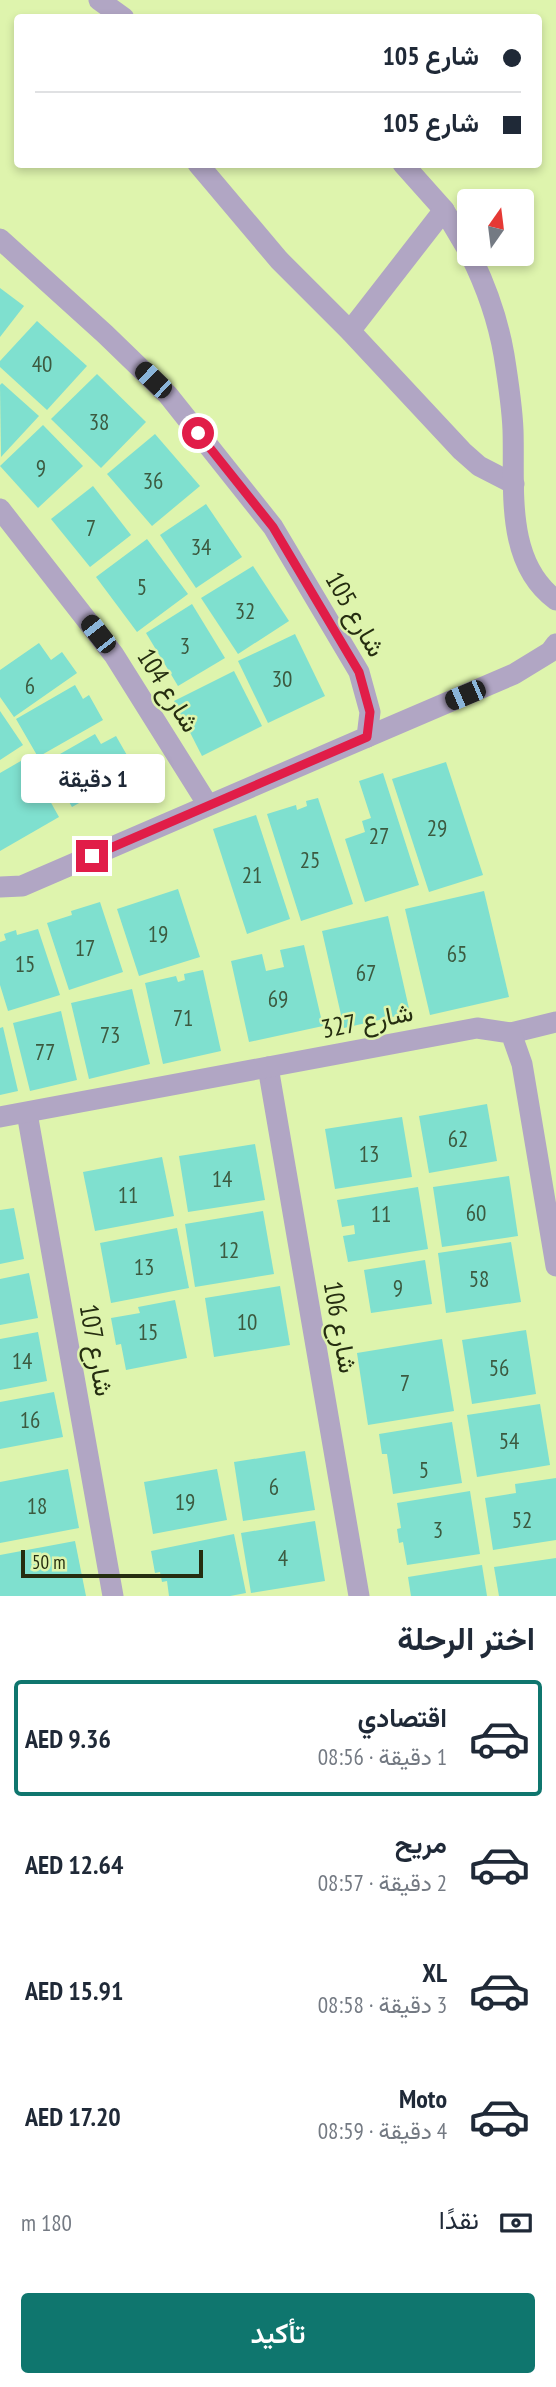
<!DOCTYPE html>
<html lang="ar">
<meta charset="utf-8">
<style>
body{margin:0;font-family:"PT Sans Narrow",Vazirmatn,sans-serif;background:#f2f2f3;color:#1f2937;direction:rtl;height:100vh;display:flex;flex-direction:column;font-size:26px;white-space:nowrap}
*{box-sizing:border-box;margin:0}
p{font-size:23px;color:#747a83}
.icon{flex:none;width:38px;height:38px;fill:none;stroke:currentColor;stroke-width:2;stroke-linecap:round;stroke-linejoin:round}
.map{position:relative;height:1596px;overflow:hidden;direction:ltr}
.drawer{display:flex;flex-direction:column;background:#fff;flex:1}
.drawer>*{flex:none}
.guide{position:absolute;left:14px;top:14px;width:528px;height:154px;border-radius:7px;box-shadow:0 4px 10px #0003;direction:rtl;display:grid;align-content:center;height:154px;padding:0 21px;background:#fff}
.needle{width:46px;rotate:14deg}
.controls{position:absolute;left:457px;top:189px;display:grid;gap:14px}
.controls a{display:grid;place-items:center;width:77px;height:77px;border-radius:7px;background:#fff;box-shadow:0 4px 10px #0003;font-size:35px}
.scale{position:absolute;left:21px;bottom:18px;width:182px;box-sizing:border-box;padding-left:7px;border:4px solid #252d10;border-top:0;font-size:19px;line-height:24px;white-space:nowrap;color:#252d10;-webkit-text-stroke:5px #def4ad;paint-order:stroke}
.end{position:absolute;width:32px;height:32px;margin:-16px;border:9px solid #e11d48;background:#fff;box-shadow:0 0 0 4px #fff}
.from{border-radius:50%}
.bubble{position:absolute;height:49px;border-radius:7px;background:#fff;box-shadow:0 4px 10px #0003;font-size:23px;font-weight:600;line-height:49px;text-align:center;direction:rtl}
.car{position:absolute;width:21px;height:42px;margin:-21px -10px;border-radius:9px;box-shadow:0 0 5px 2px #0007;background:linear-gradient(#222 24%,#8ab4d8 0 40%,#222 0 76%,#8ab4d8 0 86%,#222 0)}
.guide b{display:flex;align-items:center;gap:24px;height:66px;font-size:26px}
.guide b+b{border-top:2px solid #e0e1e3}
.guide i{width:18px;height:18px;background:#1f2937}
ul{padding:0;list-style:none}
li{display:flex;align-items:center;gap:21px;height:116px;margin:0 14px 10px;padding:0 7px;border:4px solid transparent;border-radius:7px}
li div{flex:1}
li b{display:block;font-size:26px}
li em{font-style:normal;font-weight:600}
li.on{border-color:#0f766e}
li>.icon{width:63px;height:63px;stroke-width:1.5}
h2{padding:0 21px;font-size:32px;line-height:84px}
.pay{display:flex;align-items:center;gap:18px;height:77px;padding:0 21px;font-size:26px}
.pay p{margin-inline-start:auto}
.action{display:flex;gap:14px;margin-top:auto;padding:14px 21px}
.action a{flex:1;height:80px;border-radius:7px;background:#0f766e;color:#fff;font-size:28px;font-weight:600;line-height:80px;text-align:center}
.map>svg:first-child{display:block}
.building{fill:#7fe0cf}
.lines{fill:none;stroke-linecap:round;stroke-linejoin:round}
.minor{stroke:#b1a6c4;stroke-width:21}
.route{stroke:#e11d48;stroke-width:9}
.labels{text-anchor:middle;dominant-baseline:central;stroke-width:5;stroke-linejoin:round;paint-order:stroke}
.number-label{font-size:23px;fill:#3c5a40}
.street-label{font-size:26px;fill:#252d10;stroke:#def4ad}
</style>
<div class="map">
<svg width="556" height="1596" viewBox="0 0 556 1596">
<rect width="100%" height="100%" fill="#def4ad"/>
<g class="building">
<polygon points="0,288 24,306 0,337"/>
<polygon points="37,321 87,366 47,410 0,367 0,361"/>
<polygon points="97,374 146,422 101,468 51,419"/>
<polygon points="2,383 39,416 1,457 0,385"/>
<polygon points="43,425 83,466 38,508 0,466"/>
<polygon points="155,434 200,486 152,526 107,474"/>
<polygon points="93,486 131,535 90,567 51,519"/>
<polygon points="206,504 242,557 196,588 160,535"/>
<polygon points="147,539 188,594 137,632 96,577"/>
<polygon points="253,566 289,621 238,654 201,598"/>
<polygon points="192,604 225,658 178,686 146,633"/>
<polygon points="295,634 325,696 268,723 238,661"/>
<polygon points="39,643 51,660 62,652 77,673 14,717 0,697 0,670"/>
<polygon points="234,671 262,726 202,756 174,701"/>
<polygon points="75,685 83,699 89,695 103,720 38,757 16,719"/>
<polygon points="0,711 23,745 0,760"/>
<polygon points="95,734 101,744 116,736 136,771 72,807 46,762"/>
<polygon points="26,758 59,817 0,851 0,773"/>
<polygon points="446,762 483,875 429,892 392,779"/>
<polygon points="383,773 419,885 365,902 345,839 365,832 362,821 371,818 359,781"/>
<polygon points="318,798 353,904 301,921 267,814 296,805 297,810 307,806 306,801"/>
<polygon points="256,815 290,919 247,934 213,829"/>
<polygon points="178,889 200,957 139,976 117,909"/>
<polygon points="484,891 509,997 430,1015 405,909"/>
<polygon points="100,902 123,972 69,990 47,923 72,915 71,911"/>
<polygon points="388,916 410,1013 344,1028 322,931"/>
<polygon points="38,929 60,995 8,1011 0,985 0,942 6,940 4,934 16,930 17,935"/>
<polygon points="304,945 323,1026 249,1042 231,961 262,954 266,971 284,967 280,950"/>
<polygon points="203,970 221,1051 163,1064 145,983 176,976 178,982 185,980 184,974"/>
<polygon points="132,989 150,1064 89,1079 71,1003"/>
<polygon points="61,1011 77,1080 30,1091 13,1023"/>
<polygon points="3,1027 18,1091 0,1095 0,1028"/>
<polygon points="487,1104 497,1161 429,1173 419,1116"/>
<polygon points="402,1117 412,1177 335,1189 325,1129"/>
<polygon points="255,1144 265,1200 188,1212 179,1156"/>
<polygon points="162,1157 174,1216 95,1231 83,1172"/>
<polygon points="509,1176 518,1236 442,1247 433,1187"/>
<polygon points="418,1187 428,1249 348,1262 343,1236 355,1234 354,1225 342,1227 337,1200"/>
<polygon points="14,1208 24,1259 0,1264 0,1210"/>
<polygon points="263,1211 274,1274 195,1287 185,1224"/>
<polygon points="177,1228 189,1288 111,1303 100,1243"/>
<polygon points="511,1242 521,1302 446,1313 438,1253"/>
<polygon points="425,1260 432,1304 371,1313 364,1270"/>
<polygon points="29,1273 38,1318 0,1325 0,1279"/>
<polygon points="280,1286 290,1345 214,1357 205,1298"/>
<polygon points="175,1300 187,1358 126,1370 121,1344 116,1345 111,1318 140,1313 138,1307"/>
<polygon points="526,1330 536,1394 472,1404 462,1340"/>
<polygon points="38,1332 47,1381 0,1390 0,1339"/>
<polygon points="442,1339 454,1411 368,1425 357,1353"/>
<polygon points="54,1392 63,1437 0,1449 0,1402"/>
<polygon points="540,1404 550,1465 477,1477 467,1415"/>
<polygon points="452,1422 462,1483 393,1494 387,1454 382,1454 379,1434"/>
<polygon points="305,1451 315,1510 243,1521 234,1462"/>
<polygon points="68,1469 79,1528 0,1543 0,1482"/>
<polygon points="217,1469 227,1520 153,1534 144,1482"/>
<polygon points="556,1478 556,1540 493,1550 485,1498 516,1493 515,1484"/>
<polygon points="470,1491 480,1554 407,1565 403,1542 399,1543 397,1529 401,1528 397,1503"/>
<polygon points="315,1521 325,1581 251,1593 241,1533"/>
<polygon points="234,1534 246,1593 230,1596 169,1596 167,1581 162,1582 160,1572 155,1573 151,1551"/>
<polygon points="75,1541 86,1596 0,1596 0,1555"/>
<polygon points="556,1558 556,1596 499,1596 494,1567"/>
<polygon points="482,1565 487,1596 411,1596 408,1577"/>
</g>
<g class="lines">
<g class="minor">
<polyline points="99,0 124,18"/>
<polyline points="198,164 279,260 350,331 462,451 479,466 514,484"/>
<polyline points="403,164 444,210 469,252"/>
<polyline points="0,239 105,334 168,395 273,527 359,672 370,712 367,737 22,886 0,887"/>
<path d="M470,254c16,32 28,66 34,101 4,25 8,50 9,75 2,57 -9,132 43,170"/>
<polyline points="350,331 444,210"/>
<polyline points="0,509 114,655 208,805"/>
<polyline points="367,737 514,674 550,652 556,644"/>
<polyline points="511,1033 556,1022"/>
<polyline points="268,1067 359,1596"/>
<polyline points="27,1113 113,1596"/>
<polyline points="0,1117 477,1028 511,1033 522,1064 556,1266"/>
</g>
</g>
<g class="lines">
<polyline class="route" points="92,856 367,737 370,712 359,672 273,527 198,433"/>
</g>
<g class="labels">
<g class="number-label">
<text x="42" y="363">40</text>
<text x="99" y="421">38</text>
<text x="41" y="467">9</text>
<text x="153" y="480">36</text>
<text x="91" y="527">7</text>
<text x="201" y="546">34</text>
<text x="142" y="586">5</text>
<text x="245" y="610">32</text>
<text x="185" y="645">3</text>
<text x="282" y="678">30</text>
<text x="30" y="685">6</text>
<text x="437" y="827">29</text>
<text x="379" y="835">27</text>
<text x="310" y="859">25</text>
<text x="252" y="874">21</text>
<text x="158" y="933">19</text>
<text x="85" y="947">17</text>
<text x="457" y="953">65</text>
<text x="25" y="963">15</text>
<text x="366" y="972">67</text>
<text x="278" y="998">69</text>
<text x="183" y="1017">71</text>
<text x="110" y="1034">73</text>
<text x="45" y="1051">77</text>
<text x="458" y="1138">62</text>
<text x="369" y="1153">13</text>
<text x="222" y="1178">14</text>
<text x="128" y="1194">11</text>
<text x="476" y="1212">60</text>
<text x="381" y="1213">11</text>
<text x="229" y="1249">12</text>
<text x="144" y="1266">13</text>
<text x="479" y="1278">58</text>
<text x="398" y="1287">9</text>
<text x="247" y="1321">10</text>
<text x="148" y="1331">15</text>
<text x="22" y="1360">14</text>
<text x="499" y="1367">56</text>
<text x="405" y="1382">7</text>
<text x="30" y="1419">16</text>
<text x="509" y="1440">54</text>
<text x="424" y="1469">5</text>
<text x="274" y="1486">6</text>
<text x="185" y="1501">19</text>
<text x="37" y="1505">18</text>
<text x="522" y="1519">52</text>
<text x="438" y="1529">3</text>
<text x="283" y="1557">4</text>
</g>
<g class="street-label">
<text transform="translate(356 614) rotate(60)">شارع 105</text>
<text transform="translate(169 690) rotate(58)">شارع 104</text>
<text transform="translate(367 1020) rotate(-11)">شارع 327</text>
<text transform="translate(341 1327) rotate(80)">شارع 106</text>
<text transform="translate(97 1350) rotate(80)">شارع 107</text>
</g>
</g>
</svg>
<div class="controls">
<a><svg class="needle" viewBox="-14 -14 28 28"><path d="M0-13l5 13h-10z" fill="#e53935"/><path d="M0 13l5-13h-10z" fill="#747a83"/></svg></a>
</div>
<div class="scale">50 m</div>
<i class="end from" style="left:198px;top:433px"></i>
<i class="end" style="left:92px;top:856px"></i>
<div class="bubble" style="left:21px;top:754px;width:144px">1 دقيقة</div>
<i class="car" style="left:153px;top:380px;rotate:314deg"></i>
<i class="car" style="left:98px;top:634px;rotate:322deg"></i>
<i class="car" style="left:465px;top:695px;rotate:247deg"></i>
<div class="guide">
<b><i class="from"></i>شارع 105</b>
<b><i></i>شارع 105</b>
</div>
</div>
<section class="drawer">
<h2>اختر الرحلة</h2>
<ul>
<li class="on"><svg class="icon" aria-label="car" viewBox="0 0 24 24"><path d="M5 17H2v-5l4-1 3-4h7l3 4 3 1v5h-3M9 17h6M6 11h13"/><circle cx="7" cy="17" r="2"/><circle cx="17" cy="17" r="2"/></svg><div><b>اقتصادي</b><p>1 دقيقة · 08:56</p></div><em>AED 9.36</em></li>
<li><svg class="icon" aria-label="car" viewBox="0 0 24 24"><path d="M5 17H2v-5l4-1 3-4h7l3 4 3 1v5h-3M9 17h6M6 11h13"/><circle cx="7" cy="17" r="2"/><circle cx="17" cy="17" r="2"/></svg><div><b>مريح</b><p>2 دقيقة · 08:57</p></div><em>AED 12.64</em></li>
<li><svg class="icon" aria-label="car" viewBox="0 0 24 24"><path d="M5 17H2v-5l4-1 3-4h7l3 4 3 1v5h-3M9 17h6M6 11h13"/><circle cx="7" cy="17" r="2"/><circle cx="17" cy="17" r="2"/></svg><div><b>XL</b><p>3 دقيقة · 08:58</p></div><em>AED 15.91</em></li>
<li><svg class="icon" aria-label="car" viewBox="0 0 24 24"><path d="M5 17H2v-5l4-1 3-4h7l3 4 3 1v5h-3M9 17h6M6 11h13"/><circle cx="7" cy="17" r="2"/><circle cx="17" cy="17" r="2"/></svg><div><b>Moto</b><p>4 دقيقة · 08:59</p></div><em>AED 17.20</em></li>
</ul>
<div class="pay"><svg class="icon" aria-label="cash" viewBox="0 0 24 24"><path d="M3 7h18v10H3z"/><circle cx="12" cy="12" r="2"/></svg>نقدًا<p>180 m</p></div>
<div class="action"><a>تأكيد</a></div>
</section>
